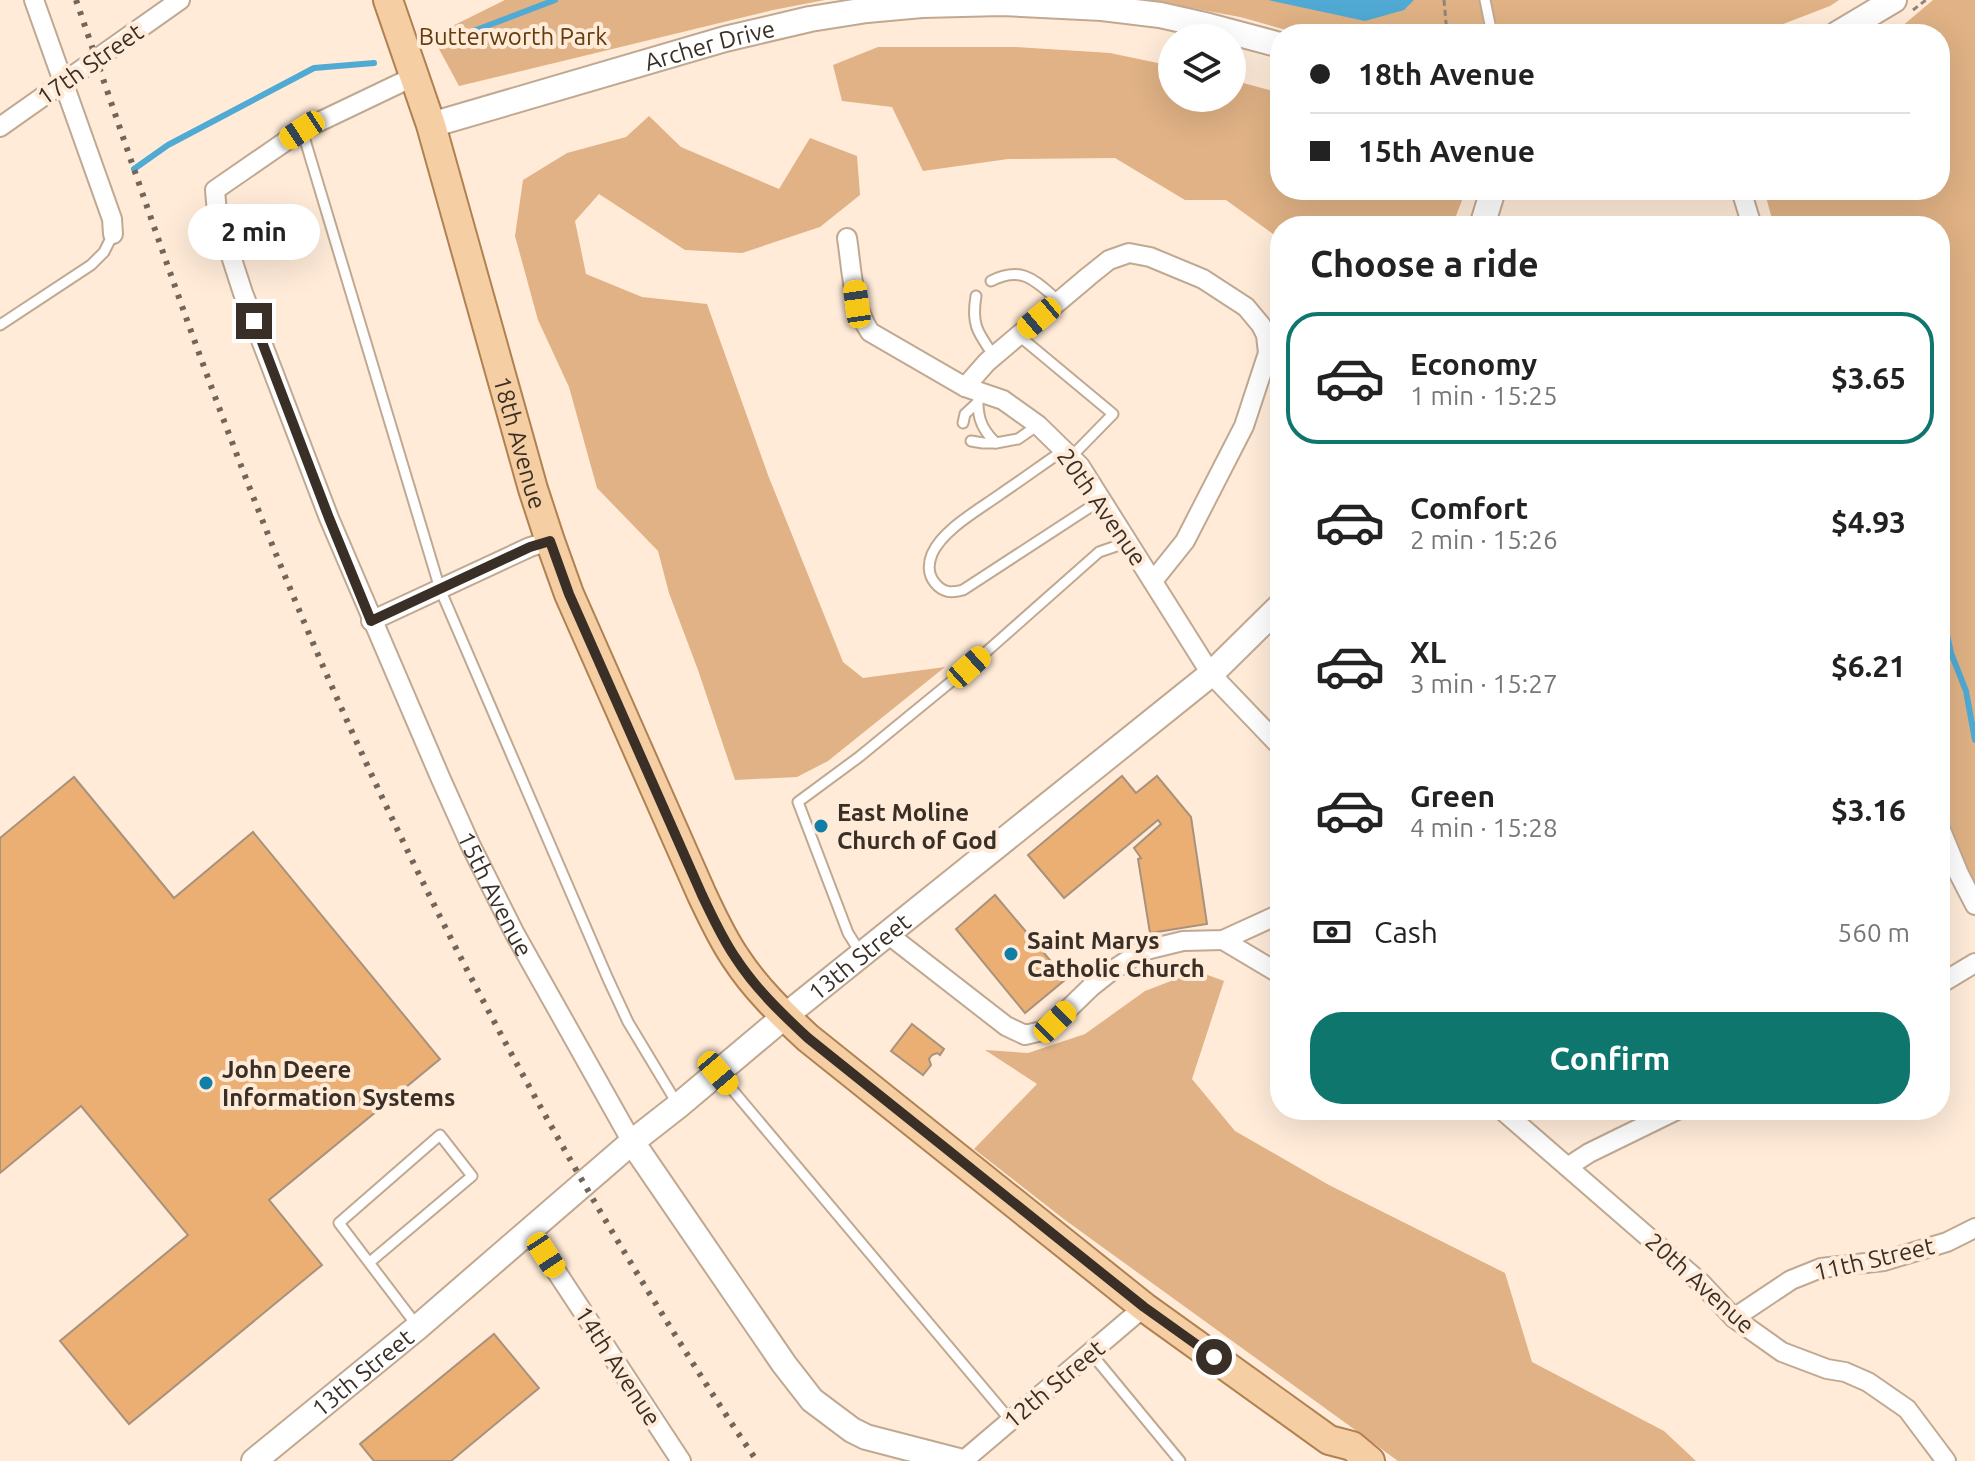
<!DOCTYPE html>
<meta charset="utf-8">
<style>
body{margin:0;font-family:Ubuntu,sans-serif;background:#f6f6f6;color:#222;height:100vh;display:flex;flex-direction:column;font-size:30px;white-space:nowrap}
*{box-sizing:border-box;margin:0}
p{font-size:26px;color:#767676}
.icon{flex:none;width:44px;height:44px;fill:none;stroke:currentColor;stroke-width:2;stroke-linecap:round;stroke-linejoin:round}
.map{position:relative;flex:1;overflow:hidden}
.sheet{position:absolute;left:1270px;top:216px;width:680px;height:904px;display:flex;flex-direction:column;background:#fff;border-radius:32px;box-shadow:0 8px 32px #0002}
.sheet>*{flex:none}
.top-card{position:absolute;left:1270px;top:24px;width:680px;height:176px;border-radius:32px;box-shadow:0 8px 32px #0002;display:grid;align-content:center;height:176px;padding:0 40px;background:#fff}
.buttons{position:absolute;left:1158px;top:24px;display:grid;gap:16px}
.buttons a{display:grid;place-items:center;width:88px;height:88px;border-radius:50%;background:#fff;box-shadow:0 8px 32px #0002;font-size:40px}
.end{position:absolute;width:36px;height:36px;margin:-18px;border:10px solid #392f26;background:#fff;box-shadow:0 0 0 4px #fff}
.from{border-radius:50%}
.bubble{position:absolute;height:56px;border-radius:28px;background:#fff;box-shadow:0 8px 32px #0002;font-size:26px;font-weight:700;line-height:56px;text-align:center}
.car{position:absolute;width:24px;height:48px;margin:-24px -12px;border-radius:10px;box-shadow:0 0 6px 2px #0007;background:linear-gradient(#f5c518 24%,#345 0 40%,#f5c518 0 76%,#345 0 86%,#f5c518 0)}
.top-card b{display:flex;align-items:center;gap:28px;height:76px;font-size:30px}
.top-card b+b{border-top:2px solid #e0e0e0}
.top-card i{width:20px;height:20px;background:#222}
ul{padding:0;list-style:none}
li{display:flex;align-items:center;gap:24px;height:132px;margin:0 16px 12px;padding:0 24px;border:4px solid transparent;border-radius:32px}
li div{flex:1}
li b{display:block;font-size:30px}
li em{font-style:normal;font-weight:700}
li.active{border-color:#0f766e}
li>.icon{width:72px;height:72px;stroke-width:1.5}
h2{padding:0 40px;font-size:36px;line-height:96px}
.pay{display:flex;align-items:center;gap:20px;height:88px;padding:0 40px;font-size:30px}
.pay p{margin-inline-start:auto}
.action{display:flex;gap:16px;margin-top:auto;padding:16px 40px}
.action a{flex:1;height:92px;border-radius:32px;background:#0f766e;color:#fff;font-size:32px;font-weight:700;line-height:92px;text-align:center}
.map>svg:first-child{display:block}
.green{fill:#e0b285}
.water{fill:#50aad3}
.lines{fill:none;stroke-linecap:round;stroke-linejoin:round}
.stream{stroke:#50aad3;stroke-width:6}
.building{fill:#ebaf73;stroke:#a9927c;stroke-width:2}
.lane-casing{stroke:#c0a992;stroke-width:13}
.street-casing{stroke:#c0a992;stroke-width:22}
.secondary-casing{stroke:#c0a992;stroke-width:28}
.primary-casing{stroke:#b08151;stroke-width:32}
.path{stroke:#938477;stroke-width:3;stroke-dasharray:6 4;stroke-linecap:butt}
.lane{stroke:#fff;stroke-width:9}
.street{stroke:#fff;stroke-width:18}
.secondary{stroke:#fff;stroke-width:24}
.primary{stroke:#f6cea4;stroke-width:28}
.rail{stroke:#72655a;stroke-width:6;stroke-dasharray:4 8;stroke-linecap:butt}
.route{stroke:#392f26;stroke-width:10}
.poi-dot{fill:#0f7fa7;stroke:#ffebd8;stroke-width:3}
.labels{text-anchor:middle;dominant-baseline:central;stroke-width:8;stroke-linejoin:round;paint-order:stroke}
.park-label{font-size:24px;fill:#633c0d;stroke:#ffebd8}
.street-label{font-size:24px;fill:#392f26;stroke:#ffebd8}
.poi-label{font-size:24px;font-weight:bold;fill:#392f26;stroke:#ffebd8;text-anchor:start}
</style>
<div class="map">
<svg width="1975" height="1461" viewBox="0 0 1975 1461">
<rect width="100%" height="100%" fill="#ffebd8"/>
<g class="green">
<polygon points="505,0 825,0 773,10 459,86 432,36"/>
<polygon points="1149,0 1839,0 1830,6 1757,34 1300,34 1240,17"/>
<polygon points="1933,0 1975,0 1975,887 1954,839 1940,798 1940,226 1774,226 1764,190 1940,190 1940,34 1888,34 1901,27"/>
<polygon points="878,47 1015,47 1110,53 1172,66 1172,98 1232,98 1232,80 1280,93 1280,190 1466,190 1452,226 1280,226 1280,239 1226,200 1185,200 1115,158 1008,159 923,171 892,107 842,101 833,65"/>
<polygon points="649,116 681,147 779,189 810,138 857,156 860,195 820,227 742,253 685,250 599,194 575,221 586,274 642,297 707,304 768,475 843,662 863,678 945,667 828,761 797,777 735,780 698,670 669,593 658,551 597,488 569,387 538,320 515,236 523,180 567,153 626,137"/>
<polygon points="1197,971 1224,981 1192,1079 1235,1131 1329,1185 1505,1273 1532,1362 1664,1431 1696,1461 1398,1461 1065,1220 974,1149 1037,1084 985,1050 1028,1053 1085,1034 1145,991"/>
</g>
<polygon class="water" points="1268,0 1414,0 1404,10 1365,21"/>
<g class="lines">
<g class="stream">
<polyline points="442,43 555,0"/>
<polyline points="134,169 168,145 314,68 374,63"/>
<polyline points="1940,603 1951,653 1966,691 1975,740"/>
</g>
</g>
<g class="building">
<polygon points="1122,776 1136,793 1157,776 1191,817 1207,924 1150,933 1138,859 1141,858 1134,848 1161,824 1158,820 1064,898 1028,855"/>
<polygon points="74,777 174,898 253,832 440,1059 269,1200 322,1265 129,1424 60,1341 188,1235 81,1106 0,1173 0,838"/>
<polygon points="995,895 1066,979 1025,1013 956,929"/>
<polygon points="912,1024 944,1049 940,1055 937,1053 932,1055 929,1059 931,1065 923,1075 891,1051"/>
<polygon points="494,1334 539,1388 451,1461 374,1461 360,1444"/>
</g>
<g class="lines">
<defs>
<g id="lane">
<polyline points="1485,0 1492,34"/>
<polyline points="302,130 440,589 608,979 628,1022 678,1105"/>
<path d="M991,281c32,-16 44,0 68,20"/>
<path d="M976,296c-5,29 2,37 18,60"/>
<polyline points="0,325 91,265 104,252 113,234"/>
<polyline points="1018,335 1113,414 1071,457"/>
<path d="M978,391c-1,23 1,36 18,52l22,-4 20,-14"/>
<polyline points="963,423 965,414 978,402"/>
<polyline points="971,441 983,443 996,443"/>
<path d="M1064,450c-21,14 -41,29 -62,43 -22,16 -59,36 -70,61 -4,10 -4,21 3,29 8,10 16,10 28,7l138,-90"/>
<polyline points="860,952 848,933 798,802 859,757 969,667 1099,552 1128,542"/>
<polyline points="720,1075 1011,1421"/>
<polyline points="370,1262 472,1176 440,1135 339,1223 418,1327"/>
<polyline points="1090,1352 1180,1461"/>
</g>
<g id="street">
<polyline points="34,0 112,219 113,234"/>
<path id="s1" d="M415,76l-113,54 -87,60 2,23 26,80 86,225 111,259 30,67 45,90 117,208"/>
<polyline points="0,127 180,0"/>
<polyline points="1741,190 1752,226"/>
<path d="M847,238c5,32 5,67 23,94l95,55 38,13 35,25 42,41 131,208 69,72"/>
<polyline points="965,387 987,362 1089,276 1109,260 1129,253 1150,257 1203,279 1246,307 1261,325 1266,335 1268,353 1244,426 1185,541 1153,581"/>
<polyline points="371,621 530,547 550,541"/>
<polyline points="1940,828 1959,874 1975,905"/>
<polyline points="889,935 1006,1026 1025,1035 1042,1031 1055,1022 1091,987 1110,972 1142,951 1183,941 1223,940 1280,914"/>
<polyline points="1223,940 1280,974"/>
<polyline points="1940,984 1975,963"/>
<polyline points="1502,1110 1701,1283 1734,1318 1782,1352 1827,1369 1845,1372 1868,1382 1907,1409 1946,1461"/>
<polyline points="1569,1166 1589,1153 1677,1110"/>
<polyline points="529,1230 681,1461"/>
<polyline points="1734,1318 1791,1280 1821,1268 1884,1261 1947,1242 1975,1228"/>
<polyline points="963,1461 1144,1307"/>
</g>
<g id="secondary">
<polyline points="1837,34 1894,0"/>
<path id="s2" d="M431,125l294,-86 85,-20 57,-9 55,-5 80,-2 100,5 58,7 49,11 71,19"/>
<polyline points="1482,226 1493,190"/>
<polyline points="632,1142 784,1364 812,1400 852,1430 866,1437 959,1461"/>
<path id="s3" d="M254,1461l164,-134 214,-185 46,-36 107,-90 426,-342 69,-68"/>
</g>
<g id="primary">
<path id="s4" d="M388,0l43,125 102,364 17,52 19,53 133,301c10,21 20,43 33,62 20,31 46,56 73,81l336,269 185,133 23,6 18,15"/>
</g>
</defs>
<use href="#lane" class="lane-casing"/>
<use href="#street" class="street-casing"/>
<use href="#secondary" class="secondary-casing"/>
<use href="#primary" class="primary-casing"/>
<g class="path">
<polyline points="1444,0 1447,34"/>
<polyline points="1913,10 1926,0"/>
<polyline points="1940,787 1949,813"/>
</g>
<use href="#lane" class="lane"/>
<use href="#street" class="street"/>
<use href="#secondary" class="secondary"/>
<use href="#primary" class="primary"/>
<path class="rail" d="M76,0c67,195 132,390 211,581 100,243 219,477 356,702 37,60 74,120 114,178"/>
</g>
<g class="lines">
<path class="route" d="M254,321l75,197 42,103 159,-74 20,-6 19,53 133,301c10,21 20,43 33,62 20,31 46,56 73,81l336,269 70,50"/>
</g>
<g class="poi-dot">
<circle cx="821" cy="826" r="8"/>
<circle cx="1011" cy="954" r="8"/>
<circle cx="206" cy="1083" r="8"/>
</g>
<g class="labels">
<g class="park-label">
<text x="513" y="36">Butterworth Park</text>
</g>
<g class="street-label">
<text stroke="none"><textPath href="#s2" startOffset="290">Archer Drive</textPath></text>
<text transform="translate(90 64) rotate(-35)">17th Street</text>
<text stroke="none"><textPath href="#s4" startOffset="462">18th Avenue</textPath></text>
<text transform="translate(1102 507) rotate(55)">20th Avenue</text>
<text stroke="none"><textPath href="#s1" startOffset="990">15th Avenue</textPath></text>
<text stroke="none"><textPath href="#s3" startOffset="788">13th Street</textPath></text>
<text transform="translate(1874 1259) rotate(-13)">11th Street</text>
<text transform="translate(1700 1283) rotate(42)">20th Avenue</text>
<text transform="translate(618 1366) rotate(57)">14th Avenue</text>
<text stroke="none"><textPath href="#s3" startOffset="140">13th Street</textPath></text>
<text transform="translate(1054 1384) rotate(-40)">12th Street</text>
</g>
<g class="poi-label">
<text x="837" y="812">East Moline<tspan x="837" dy="28">Church of God</tspan></text>
<text x="1027" y="940">Saint Marys<tspan x="1027" dy="28">Catholic Church</tspan></text>
<text x="222" y="1069">John Deere<tspan x="222" dy="28">Information Systems</tspan></text>
</g>
</g>
</svg>
<div class="buttons">
<a><svg class="icon" aria-label="layers" viewBox="0 0 24 24"><path d="M12 4l9 5-9 5-9-5zM3 14l9 5 9-5"/></svg></a>
</div>
<i class="end from" style="left:1214px;top:1357px"></i>
<i class="end" style="left:254px;top:321px"></i>
<div class="bubble" style="left:188px;top:204px;width:132px">2 min</div>
<i class="car" style="left:302px;top:130px;rotate:237deg"></i>
<i class="car" style="left:857px;top:304px;rotate:352deg"></i>
<i class="car" style="left:1039px;top:318px;rotate:230deg"></i>
<i class="car" style="left:969px;top:667px;rotate:48deg"></i>
<i class="car" style="left:1055px;top:1022px;rotate:46deg"></i>
<i class="car" style="left:718px;top:1073px;rotate:140deg"></i>
<i class="car" style="left:546px;top:1255px;rotate:147deg"></i>
<div class="top-card">
<b><i class="from"></i>18th Avenue</b>
<b><i></i>15th Avenue</b>
</div>
<section class="sheet">
<h2>Choose a ride</h2>
<ul>
<li class="active"><svg class="icon" aria-label="car" viewBox="0 0 24 24"><path d="M5 17H2v-5l4-1 3-4h7l3 4 3 1v5h-3M9 17h6M6 11h13"/><circle cx="7" cy="17" r="2"/><circle cx="17" cy="17" r="2"/></svg><div><b>Economy</b><p>1 min · 15:25</p></div><em>$3.65</em></li>
<li><svg class="icon" aria-label="car" viewBox="0 0 24 24"><path d="M5 17H2v-5l4-1 3-4h7l3 4 3 1v5h-3M9 17h6M6 11h13"/><circle cx="7" cy="17" r="2"/><circle cx="17" cy="17" r="2"/></svg><div><b>Comfort</b><p>2 min · 15:26</p></div><em>$4.93</em></li>
<li><svg class="icon" aria-label="car" viewBox="0 0 24 24"><path d="M5 17H2v-5l4-1 3-4h7l3 4 3 1v5h-3M9 17h6M6 11h13"/><circle cx="7" cy="17" r="2"/><circle cx="17" cy="17" r="2"/></svg><div><b>XL</b><p>3 min · 15:27</p></div><em>$6.21</em></li>
<li><svg class="icon" aria-label="car" viewBox="0 0 24 24"><path d="M5 17H2v-5l4-1 3-4h7l3 4 3 1v5h-3M9 17h6M6 11h13"/><circle cx="7" cy="17" r="2"/><circle cx="17" cy="17" r="2"/></svg><div><b>Green</b><p>4 min · 15:28</p></div><em>$3.16</em></li>
</ul>
<div class="pay"><svg class="icon" aria-label="cash" viewBox="0 0 24 24"><path d="M3 7h18v10H3z"/><circle cx="12" cy="12" r="2"/></svg>Cash<p>560 m</p></div>
<div class="action"><a>Confirm</a></div>
</section>
</div>
